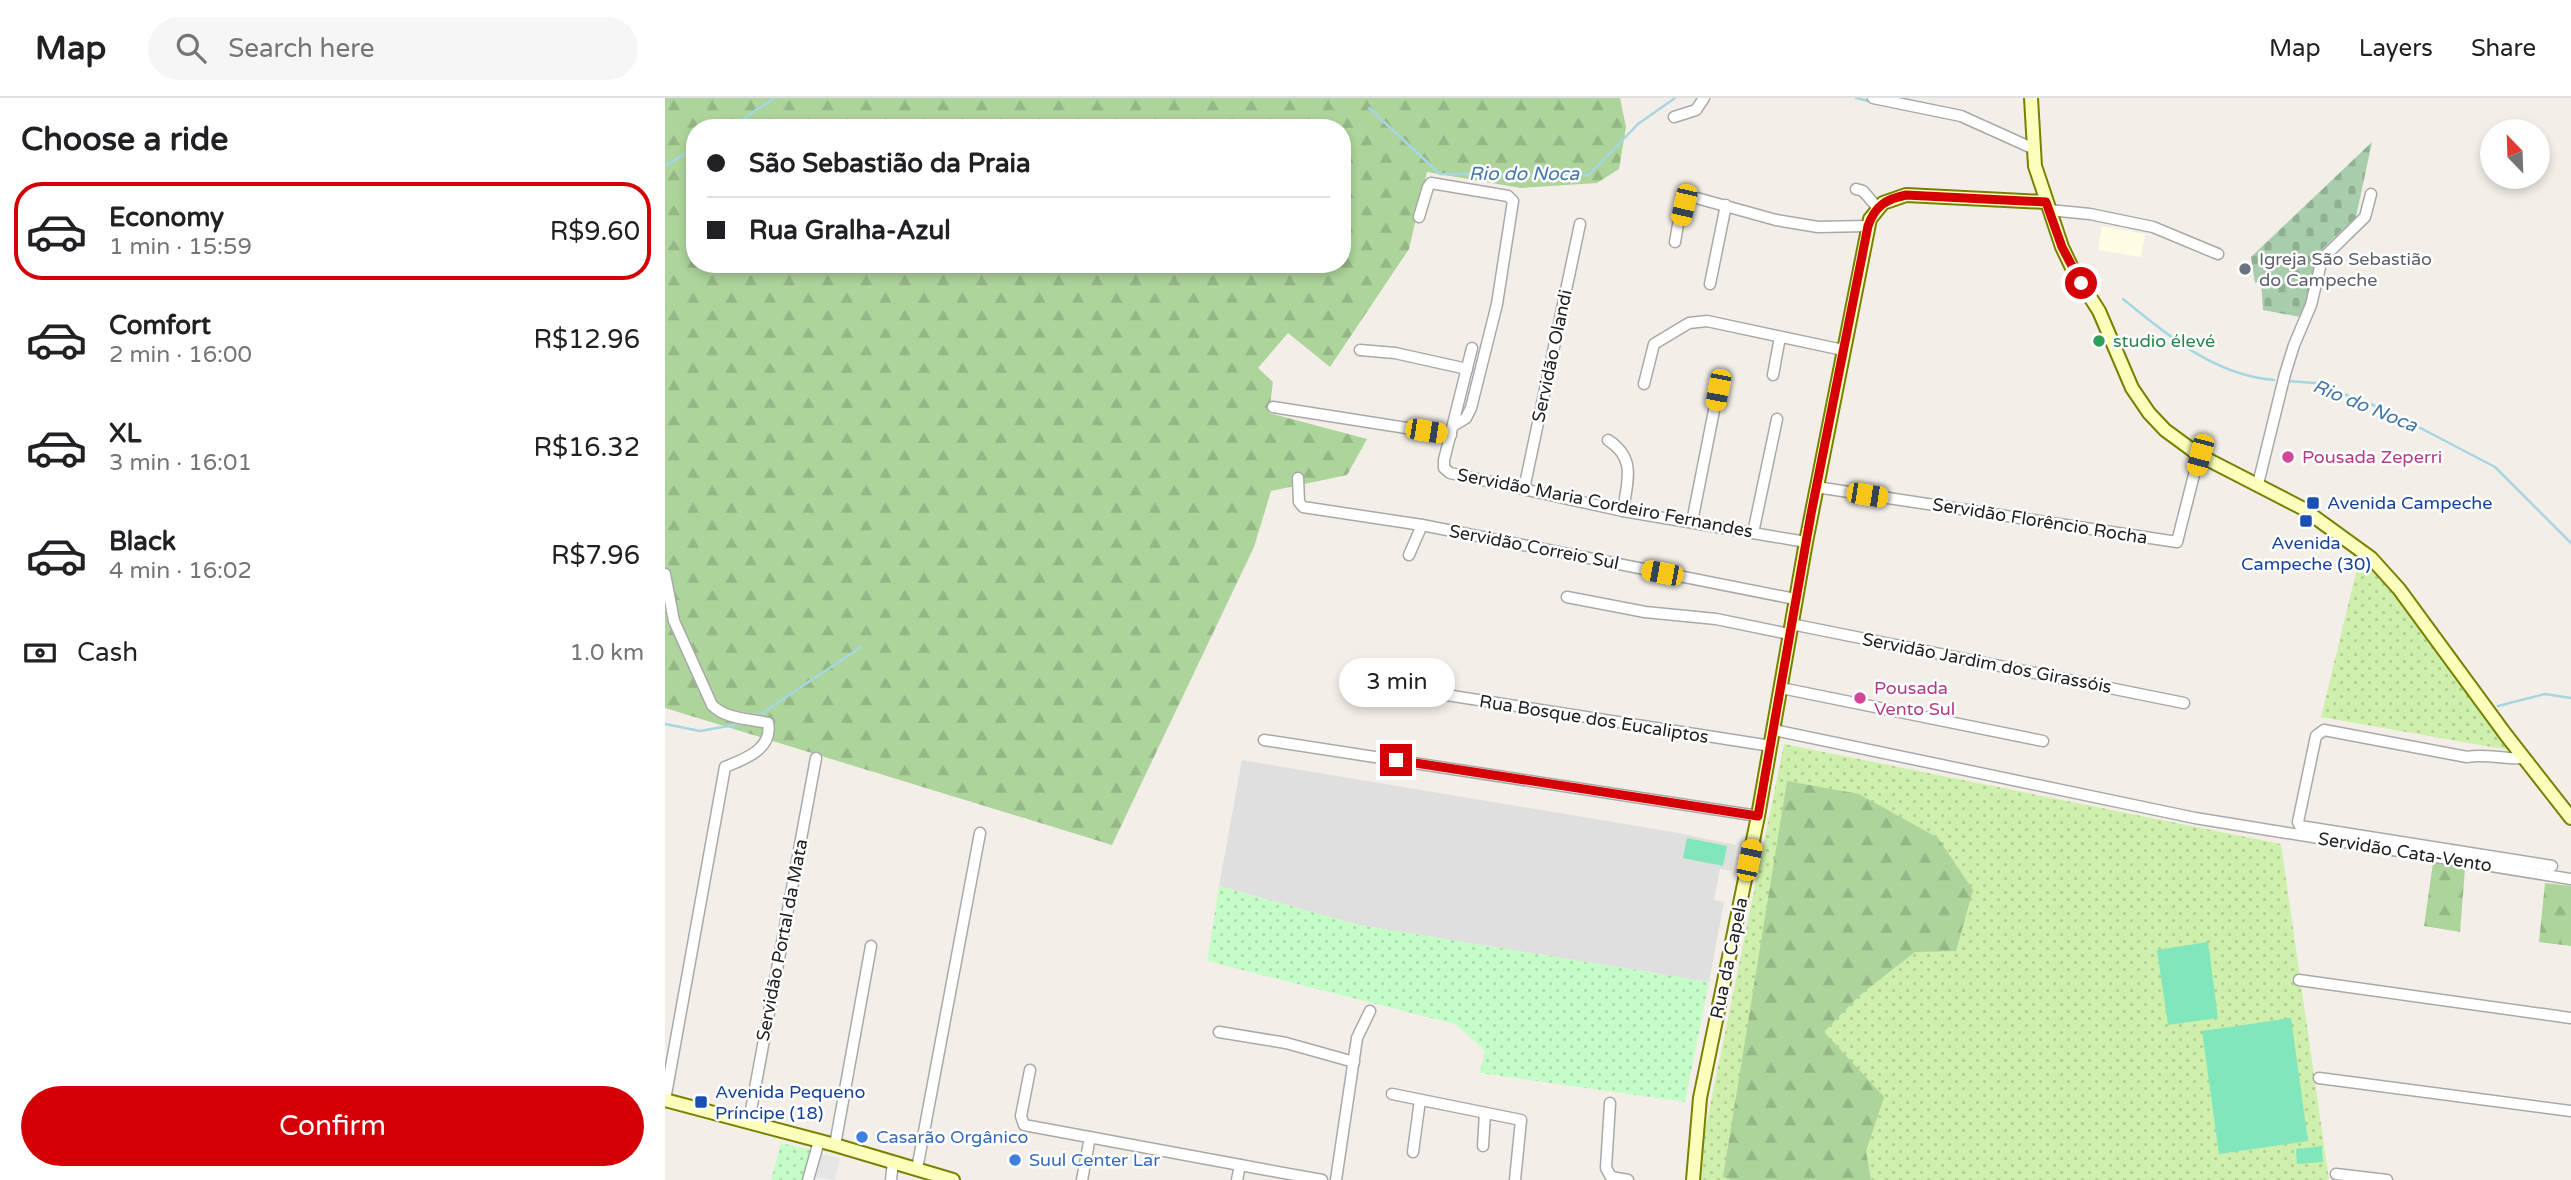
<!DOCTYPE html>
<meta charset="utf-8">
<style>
body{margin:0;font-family:"Varela Round",sans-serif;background:#f6f6f6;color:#202124;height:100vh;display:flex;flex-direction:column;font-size:26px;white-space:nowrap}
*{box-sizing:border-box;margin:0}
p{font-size:23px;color:#757577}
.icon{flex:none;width:38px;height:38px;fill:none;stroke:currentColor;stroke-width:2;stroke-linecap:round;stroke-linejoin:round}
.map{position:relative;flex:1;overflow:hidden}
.panel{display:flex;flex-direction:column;background:#fff;width:665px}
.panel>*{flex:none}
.guide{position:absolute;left:21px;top:21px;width:665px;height:154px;border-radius:28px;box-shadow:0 4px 10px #0003;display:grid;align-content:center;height:154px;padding:0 21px;background:#fff}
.needle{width:46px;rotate:337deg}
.fabs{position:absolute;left:1815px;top:21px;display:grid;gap:14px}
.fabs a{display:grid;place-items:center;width:70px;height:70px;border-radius:50%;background:#fff;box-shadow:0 4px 10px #0003;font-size:35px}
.end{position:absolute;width:32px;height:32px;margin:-16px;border:9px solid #d40006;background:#fff;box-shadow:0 0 0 4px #fff}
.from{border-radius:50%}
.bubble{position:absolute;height:49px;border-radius:24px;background:#fff;box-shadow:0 4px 10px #0003;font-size:23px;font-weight:600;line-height:49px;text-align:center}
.car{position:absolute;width:21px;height:42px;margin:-21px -10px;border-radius:9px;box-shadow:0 0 5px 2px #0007;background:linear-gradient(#f5c518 24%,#345 0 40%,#f5c518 0 76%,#345 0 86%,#f5c518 0)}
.guide b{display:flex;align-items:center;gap:24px;height:66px;font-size:26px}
.guide b+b{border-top:2px solid #e0e0e0}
.guide i{width:18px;height:18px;background:#202124}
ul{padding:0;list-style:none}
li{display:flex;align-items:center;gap:21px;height:98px;margin:0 14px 10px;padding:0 7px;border:4px solid transparent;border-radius:28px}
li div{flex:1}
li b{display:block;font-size:26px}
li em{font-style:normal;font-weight:600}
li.selected{border-color:#d40006}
li>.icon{width:63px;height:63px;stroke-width:1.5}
h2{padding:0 21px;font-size:32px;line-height:84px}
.pay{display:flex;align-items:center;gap:18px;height:77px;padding:0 21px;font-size:26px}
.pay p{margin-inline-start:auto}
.cta{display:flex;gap:14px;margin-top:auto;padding:14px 21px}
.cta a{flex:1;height:80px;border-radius:42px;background:#d40006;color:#fff;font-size:28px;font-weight:600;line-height:80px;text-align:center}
header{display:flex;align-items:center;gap:42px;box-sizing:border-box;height:98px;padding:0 35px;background:#fff;border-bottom:2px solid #e0e0e0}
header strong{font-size:33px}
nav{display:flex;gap:38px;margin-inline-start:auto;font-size:24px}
.search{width:490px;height:63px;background:#f6f6f6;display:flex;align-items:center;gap:18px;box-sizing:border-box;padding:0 24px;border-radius:38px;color:#757577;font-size:26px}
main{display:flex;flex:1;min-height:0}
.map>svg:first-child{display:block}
.residential{fill:#e0dfdf}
.education{fill:#fffee5}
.grass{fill:url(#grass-dots)}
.forest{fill:url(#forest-firs);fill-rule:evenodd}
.cemetery{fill:url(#cemetery-stones)}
.park{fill:url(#park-dots)}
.pitch{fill:#82e6bd}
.parking{fill:#e6e6e6}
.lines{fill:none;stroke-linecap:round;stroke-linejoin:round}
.stream{stroke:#a6d6e2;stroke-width:2.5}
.minor-casing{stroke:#a9a9a9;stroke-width:13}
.secondary-casing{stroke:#778200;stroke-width:16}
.minor{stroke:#fff;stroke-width:10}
.secondary{stroke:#fcfebb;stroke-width:12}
.route{stroke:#d40006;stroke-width:9}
.worship-dot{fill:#6b7280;stroke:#fff;stroke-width:2.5}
.leisure-dot{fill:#2e9e5b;stroke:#fff;stroke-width:2.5}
.hotel-dot{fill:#d1479c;stroke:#fff;stroke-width:2.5}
.transit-dot{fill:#1a4fb4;stroke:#fff;stroke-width:2.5}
.shop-dot{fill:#3f7fe0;stroke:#fff;stroke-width:2.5}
.labels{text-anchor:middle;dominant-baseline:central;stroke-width:5;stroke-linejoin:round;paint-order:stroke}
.worship-label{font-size:18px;fill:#5b616d;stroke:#fff;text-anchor:start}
.leisure-label{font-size:18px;fill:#27864d;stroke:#fff;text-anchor:start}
.street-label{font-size:18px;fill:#222;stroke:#fff}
.hotel-label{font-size:18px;fill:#b23c85;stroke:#fff;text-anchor:start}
.transit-label{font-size:18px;fill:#164399;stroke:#fff;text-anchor:start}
.shop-label{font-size:18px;fill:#366cbe;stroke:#fff;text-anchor:start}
.water-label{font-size:19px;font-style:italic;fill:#4178a9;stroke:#fff}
</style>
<header>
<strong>Map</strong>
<div class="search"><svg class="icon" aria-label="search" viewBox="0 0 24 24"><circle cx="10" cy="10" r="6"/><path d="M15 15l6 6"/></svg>Search here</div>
<nav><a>Map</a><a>Layers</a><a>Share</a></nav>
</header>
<main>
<section class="panel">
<h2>Choose a ride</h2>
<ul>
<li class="selected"><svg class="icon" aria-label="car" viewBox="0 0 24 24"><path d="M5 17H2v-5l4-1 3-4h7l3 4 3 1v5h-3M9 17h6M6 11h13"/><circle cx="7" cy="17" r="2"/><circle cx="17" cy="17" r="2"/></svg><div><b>Economy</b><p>1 min · 15:59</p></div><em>R$9.60</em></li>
<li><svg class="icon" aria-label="car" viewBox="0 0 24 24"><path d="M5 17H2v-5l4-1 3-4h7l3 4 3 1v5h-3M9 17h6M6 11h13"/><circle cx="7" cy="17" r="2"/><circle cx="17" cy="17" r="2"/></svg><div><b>Comfort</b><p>2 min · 16:00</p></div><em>R$12.96</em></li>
<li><svg class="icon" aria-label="car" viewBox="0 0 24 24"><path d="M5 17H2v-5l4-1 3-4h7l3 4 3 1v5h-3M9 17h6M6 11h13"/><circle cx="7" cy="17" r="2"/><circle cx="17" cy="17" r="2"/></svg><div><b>XL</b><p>3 min · 16:01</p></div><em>R$16.32</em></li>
<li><svg class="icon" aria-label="car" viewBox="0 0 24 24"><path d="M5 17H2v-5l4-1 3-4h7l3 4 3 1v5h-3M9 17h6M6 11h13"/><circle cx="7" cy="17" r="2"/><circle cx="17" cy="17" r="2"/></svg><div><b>Black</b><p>4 min · 16:02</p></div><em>R$7.96</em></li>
</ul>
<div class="pay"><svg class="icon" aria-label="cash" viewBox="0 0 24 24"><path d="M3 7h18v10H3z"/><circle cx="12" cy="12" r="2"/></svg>Cash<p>1.0 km</p></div>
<div class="cta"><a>Confirm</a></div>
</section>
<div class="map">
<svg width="1906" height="1082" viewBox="0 0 1906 1082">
<defs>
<pattern id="grass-dots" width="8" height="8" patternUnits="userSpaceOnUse" patternTransform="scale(1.75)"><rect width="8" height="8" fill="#cfefac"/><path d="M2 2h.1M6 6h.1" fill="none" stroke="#b1cd94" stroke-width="1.8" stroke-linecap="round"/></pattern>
<pattern id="forest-firs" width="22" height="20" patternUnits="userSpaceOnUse" patternTransform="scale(1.75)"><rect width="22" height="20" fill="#add49b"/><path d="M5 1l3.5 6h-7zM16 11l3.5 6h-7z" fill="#95b685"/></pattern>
<pattern id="cemetery-stones" width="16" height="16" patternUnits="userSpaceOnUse" patternTransform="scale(1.75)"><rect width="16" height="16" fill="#a8cdac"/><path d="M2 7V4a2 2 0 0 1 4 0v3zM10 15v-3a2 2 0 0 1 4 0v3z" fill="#90b094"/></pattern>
<pattern id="park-dots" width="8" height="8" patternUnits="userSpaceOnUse" patternTransform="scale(1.75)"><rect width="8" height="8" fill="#c5fdc8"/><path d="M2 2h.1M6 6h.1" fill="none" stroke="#a9d9ac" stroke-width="1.8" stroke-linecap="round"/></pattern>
</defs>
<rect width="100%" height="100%" fill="#f3efe8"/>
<polygon class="residential" points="577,662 1008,734 1071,747 1066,773 1055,771 1049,802 1059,804 1044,884 694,827 554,788"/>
<polygon class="education" points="1437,128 1480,136 1476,159 1433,152"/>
<g class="grass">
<polygon points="1695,458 1721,483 1844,652 1656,619"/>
<polygon points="1119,646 1616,746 1664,1082 1033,1082 1034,1062"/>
</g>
<g class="forest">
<path d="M0,0h955l6,29 -7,42 -22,14 -76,5 -94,-16 -18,77 -79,118 -42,-34 -30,35 15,14 -4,31 98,26 -20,36 -76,16 -17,56 -142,298 -447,-137zM30,30h647v136h-647z"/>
<polygon points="1122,683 1194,696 1273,740 1308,792 1291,853 1250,854 1195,897 1159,934 1219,999 1201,1053 1206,1082 1066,1082 1058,1079"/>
<polygon points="1768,765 1800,771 1795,834 1759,828"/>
<polygon points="1880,785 1906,788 1906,848 1874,844"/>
</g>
<polygon class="cemetery" points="1707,44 1691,119 1654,154 1640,207 1635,219 1598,212 1596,183 1590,185 1586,159"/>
<g class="park">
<polygon points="554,788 694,827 1044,884 1020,1004 815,975 820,953 790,926 542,863"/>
<polygon points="116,1045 146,1052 138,1082 106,1082"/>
</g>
<g class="pitch">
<polygon points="1022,740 1062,748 1058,768 1018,760"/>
<polygon points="1543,844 1553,920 1503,927 1492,852"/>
<polygon points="1626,920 1643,1043 1554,1056 1537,933"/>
<polygon points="1657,1048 1658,1064 1632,1066 1631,1051"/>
</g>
<polygon class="parking" points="157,1056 175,1060 170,1082 151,1080"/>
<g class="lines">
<g class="stream">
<polyline points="1191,0 1212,5"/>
<polyline points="704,10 775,76 924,77 973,26 1010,0"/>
<polyline points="65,30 109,0"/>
<polyline points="0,68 30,50"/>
<path d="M1458,201c44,36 91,76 151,81"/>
<polyline points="1622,283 1650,285 1721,312 1830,369 1906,445"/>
<polyline points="1833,608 1880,596 1906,600"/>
<polyline points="94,617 196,549"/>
<polyline points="0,626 35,633 75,626"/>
</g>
<defs>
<g id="minor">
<polyline points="1208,0 1296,18 1367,50"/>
<polyline points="1009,19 1031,12 1039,0"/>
<polyline points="1191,91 1198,93 1212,109"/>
<polyline points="1384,112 1425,116 1488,129 1553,156"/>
<polyline points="754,119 763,89 766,85 843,98 848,103 832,206 806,310 801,320 788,328"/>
<path d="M1010,144c3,-15 4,-38 18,-45l83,23 42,7 50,-1"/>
<polyline points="1045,186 1061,107"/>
<polyline points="807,250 779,362 779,370 785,375 958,413 1141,444"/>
<polyline points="695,252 730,255 802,271"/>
<polyline points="1108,277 1115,239"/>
<polyline points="979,286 989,246 1024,225 1042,223 1178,252"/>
<polyline points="608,309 786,337"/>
<path d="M943,342c29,19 19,41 15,71"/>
<polyline points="633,380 634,404 638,409 757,427 1130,501"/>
<polyline points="1593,386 1620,276 1629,247 1646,207 1657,161 1700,119 1706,96"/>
<polyline points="1151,389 1512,444 1534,357"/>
<polyline points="859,391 915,126"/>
<polyline points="1027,424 1053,292"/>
<polyline points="1088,435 1112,321"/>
<polyline points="744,457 757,427"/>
<path d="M0,476l9,47 38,84c13,14 38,14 56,18 5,26 -23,36 -43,44l-60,333"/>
<polyline points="902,499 980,514 1051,521 1124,536"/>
<polyline points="1126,526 1519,605"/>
<polyline points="711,586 1106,648"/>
<polyline points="1116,590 1378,643"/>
<polyline points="1109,632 1530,720 1906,781"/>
<polyline points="599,642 1093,718"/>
<path d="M1859,660c-19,2 -38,-5 -57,-1l-143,-27 -8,6 -18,86 2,4 252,40"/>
<polyline points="1634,882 1906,920"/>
<polyline points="554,934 621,945 689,964"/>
<polyline points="365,972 356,1018 359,1027 575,1067"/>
<polyline points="1654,980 1906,1013"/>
<polyline points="727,996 856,1022 850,1082"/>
<polyline points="945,1005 941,1070 946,1079 963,1082"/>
<polyline points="84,1023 151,660"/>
<polyline points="170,1047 206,848"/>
<polyline points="818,1048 820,1015"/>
<polyline points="748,1054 755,1002"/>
<polyline points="252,1071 315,735"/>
<polyline points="1671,1076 1722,1082"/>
<polyline points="143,1082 154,1043"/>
<polyline points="226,1082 228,1064"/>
<polyline points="417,1082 425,1039"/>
<polyline points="572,1082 575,1067 657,1082"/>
<polyline points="671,1082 692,940 705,913"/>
</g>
<g id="secondary">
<polyline points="1366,0 1370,68 1397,149 1409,174 1434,213 1467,290 1484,315 1500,332 1534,357 1637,410 1706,460 1734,491 1841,637 1906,720"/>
<polyline points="0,1002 170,1047 288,1082"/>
<polyline points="1028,1082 1035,1000 1093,718 1141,444 1205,121 1218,105 1241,97 1381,104"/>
</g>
</defs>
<use href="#minor" class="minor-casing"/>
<use href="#secondary" class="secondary-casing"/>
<use href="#minor" class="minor"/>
<use href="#secondary" class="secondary"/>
</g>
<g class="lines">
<path class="route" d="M731,662l362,56 53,-302 57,-288c7,-20 18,-27 38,-31l140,7 16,45 19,36"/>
</g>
<circle class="worship-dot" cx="1580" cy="171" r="7"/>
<circle class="leisure-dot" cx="1434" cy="243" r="7"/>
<g class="hotel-dot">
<circle cx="1623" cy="359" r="7"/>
<circle cx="1195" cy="600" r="7"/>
</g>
<g class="transit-dot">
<rect x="1641" y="398" width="14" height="14" rx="3.5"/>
<rect x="1634" y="416" width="14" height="14" rx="3.5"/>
<rect x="29" y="997" width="14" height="14" rx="3.5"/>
</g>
<g class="shop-dot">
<circle cx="197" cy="1039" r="7"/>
<circle cx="350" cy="1062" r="7"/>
</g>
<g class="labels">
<g class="worship-label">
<text x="1594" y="161">Igreja São Sebastião<tspan x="1594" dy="21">do Campeche</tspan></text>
</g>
<g class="leisure-label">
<text x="1448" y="243">studio élevé</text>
</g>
<g class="street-label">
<text transform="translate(887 258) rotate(-78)">Servidão Olandi</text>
<text transform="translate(940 405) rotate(11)">Servidão Maria Cordeiro Fernandes</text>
<text transform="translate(1375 423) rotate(9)">Servidão Florêncio Rocha</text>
<text transform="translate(869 449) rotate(11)">Servidão Correio Sul</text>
<text transform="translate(1322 565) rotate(11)">Servidão Jardim dos Girassóis</text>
<text transform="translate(929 621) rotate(9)">Rua Bosque dos Eucaliptos</text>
<text transform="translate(1740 754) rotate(9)">Servidão Cata-Vento</text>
<text transform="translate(117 842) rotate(-79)">Servidão Portal da Mata</text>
<text transform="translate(1064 860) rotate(-78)">Rua da Capela</text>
</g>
<g class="hotel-label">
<text x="1637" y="359">Pousada Zeperri</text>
<text x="1209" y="590">Pousada<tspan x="1209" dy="21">Vento Sul</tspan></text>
</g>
<g class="transit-label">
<text x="1662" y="405">Avenida Campeche</text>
<text x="1641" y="445" text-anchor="middle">Avenida<tspan x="1641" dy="21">Campeche (30)</tspan></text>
<text x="50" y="994">Avenida Pequeno<tspan x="50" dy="21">Príncipe (18)</tspan></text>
</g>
<g class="shop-label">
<text x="211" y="1039">Casarão Orgânico</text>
<text x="364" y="1062">Suul Center Lar</text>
</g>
<g class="water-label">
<text x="859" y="76">Rio do Noca</text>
<text transform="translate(1700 308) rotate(22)">Rio do Noca</text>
</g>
</g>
</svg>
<div class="fabs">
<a><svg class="needle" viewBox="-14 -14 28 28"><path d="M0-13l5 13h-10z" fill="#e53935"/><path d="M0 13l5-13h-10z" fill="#757577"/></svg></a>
</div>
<i class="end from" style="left:1416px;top:185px"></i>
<i class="end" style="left:731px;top:662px"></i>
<div class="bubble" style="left:674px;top:560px;width:116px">3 min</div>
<i class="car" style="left:1019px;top:107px;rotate:193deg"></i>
<i class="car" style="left:1053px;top:292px;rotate:191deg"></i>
<i class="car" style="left:761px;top:333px;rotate:99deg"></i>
<i class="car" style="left:1535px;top:357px;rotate:195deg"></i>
<i class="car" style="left:1202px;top:397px;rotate:99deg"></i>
<i class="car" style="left:997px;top:475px;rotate:281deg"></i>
<i class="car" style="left:1084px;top:762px;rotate:12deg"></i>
<div class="guide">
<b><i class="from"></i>São Sebastião da Praia</b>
<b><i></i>Rua Gralha-Azul</b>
</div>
</div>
</main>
